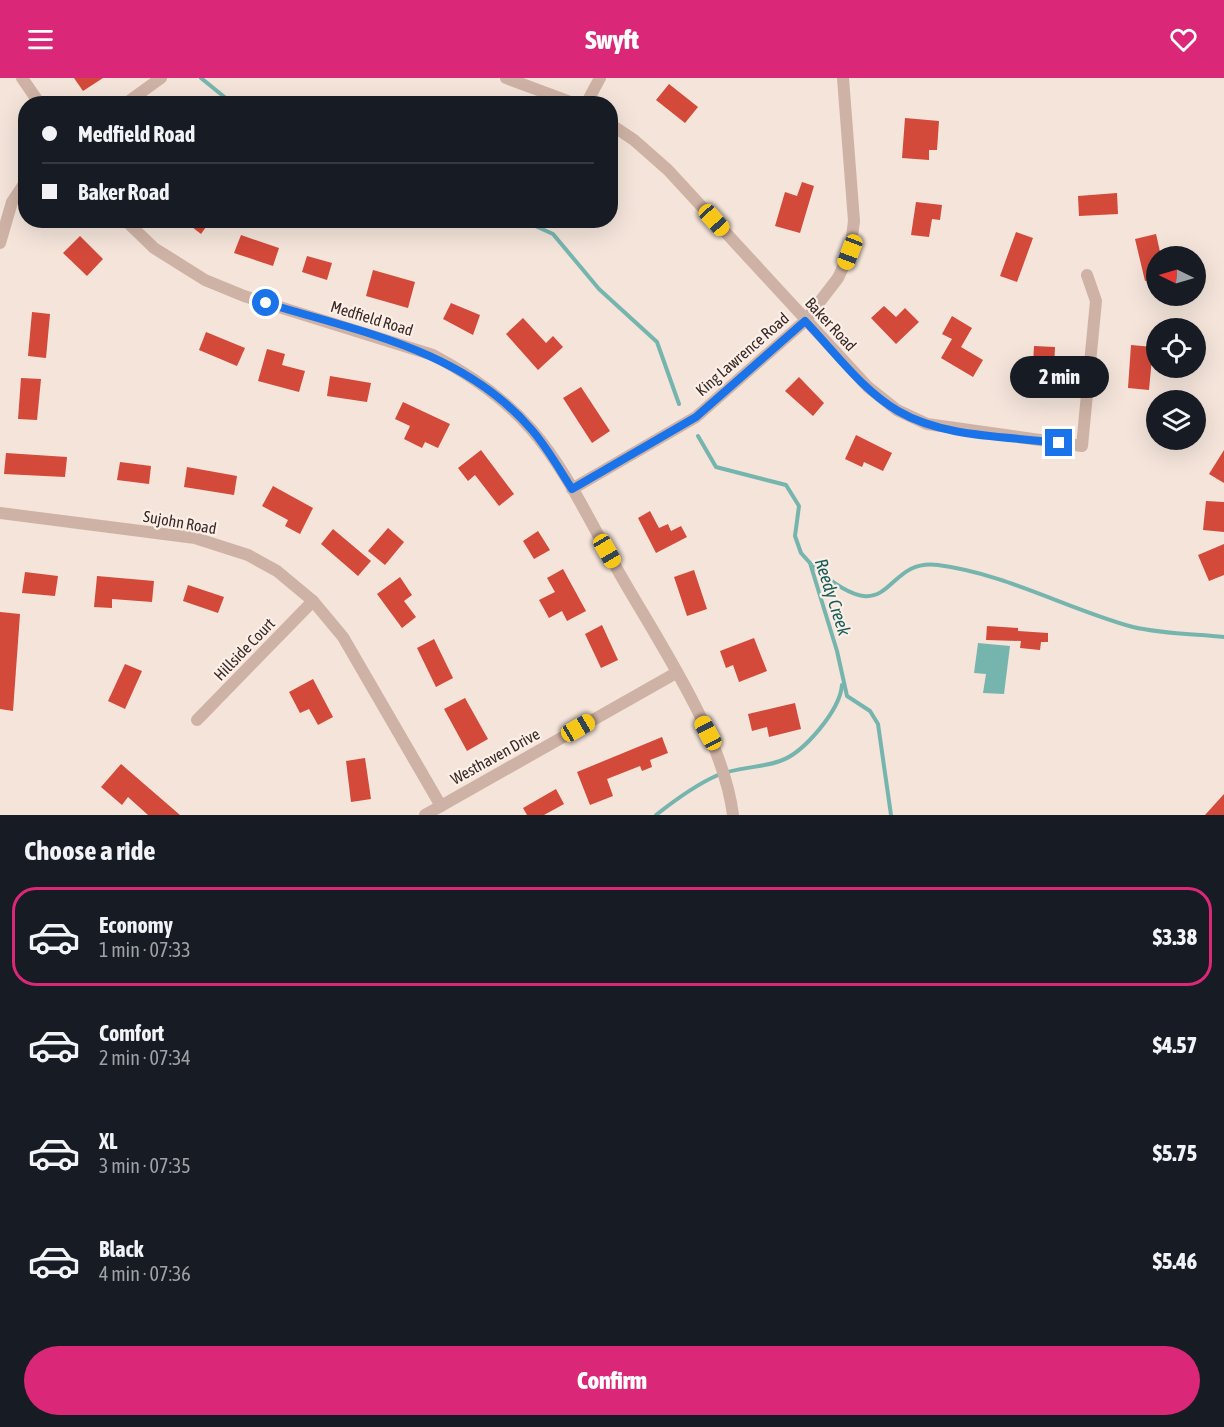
<!DOCTYPE html>
<meta charset="utf-8">
<style>
body{margin:0;font-family:"Asap Condensed",sans-serif;background:#20242c;color:#f1f3f6;height:100vh;display:flex;flex-direction:column;font-size:22px;white-space:nowrap}
*{box-sizing:border-box;margin:0}
p{font-size:20px;color:#9ea1a6}
.icon{flex:none;width:33px;height:33px;fill:none;stroke:currentColor;stroke-width:2;stroke-linecap:round;stroke-linejoin:round}
.map{position:relative;height:737px;overflow:hidden}
.details{display:flex;flex-direction:column;background:#171b24;flex:1}
.details>*{flex:none}
.guide{position:absolute;left:18px;top:18px;width:600px;height:132px;border-radius:24px;box-shadow:0 6px 24px #0002;display:grid;align-content:center;height:132px;padding:0 24px;background:#171b24}
.needle{width:39px;rotate:275deg}
.fabs{position:absolute;left:1146px;top:168px;display:grid;gap:12px}
.fabs a{display:grid;place-items:center;width:60px;height:60px;border-radius:50%;background:#171b24;box-shadow:0 6px 24px #0002;font-size:30px}
.end{position:absolute;width:27px;height:27px;margin:-14px;border:8px solid #1a73e8;background:#fff;box-shadow:0 0 0 3px #fff}
.from{border-radius:50%}
.bubble{position:absolute;height:42px;border-radius:21px;background:#171b24;box-shadow:0 6px 24px #0002;font-size:20px;font-weight:800;line-height:42px;text-align:center}
.car{position:absolute;width:18px;height:36px;margin:-18px -9px;border-radius:8px;box-shadow:0 0 4px 2px #0007;background:linear-gradient(#f5c518 24%,#345 0 40%,#f5c518 0 76%,#345 0 86%,#f5c518 0)}
.guide b{display:flex;align-items:center;gap:21px;height:57px;font-size:22px}
.guide b+b{border-top:2px solid #363941}
.guide i{width:15px;height:15px;background:#f1f3f6}
ul{padding:0;list-style:none}
li{display:flex;align-items:center;gap:18px;height:99px;margin:0 12px 9px;padding:0 12px;border:3px solid transparent;border-radius:24px}
li div{flex:1}
li b{display:block;font-size:22px}
li em{font-style:normal;font-weight:800}
li.selected{border-color:#db2777}
li>.icon{width:54px;height:54px;stroke-width:1.5}
h2{padding:0 24px;font-size:27px;line-height:72px}
.cta{display:flex;gap:12px;margin-top:auto;padding:12px 24px}
.cta a{flex:1;height:69px;border-radius:36px;background:#db2777;color:#fff;font-size:24px;font-weight:800;line-height:69px;text-align:center}
header{display:flex;justify-content:space-between;align-items:center;height:78px;padding:0 24px;background:#db2777;color:#fff;font-size:27px;font-weight:800}
.map>svg:first-child{display:block}
.water{fill:#76b5ae}
.lines{fill:none;stroke-linecap:round;stroke-linejoin:round}
.stream{stroke:#76b5ae;stroke-width:4}
.building{fill:#d3493a}
.minor{stroke:#ceb2a5;stroke-width:12}
.route{stroke:#1a73e8;stroke-width:8}
.labels{text-anchor:middle;dominant-baseline:central;stroke-width:4.5;stroke-linejoin:round;paint-order:stroke}
.street-label{font-size:16px;fill:#392a27;stroke:#fbefe7}
.water-label{font-size:18px;font-style:italic;fill:#185f5a;stroke:#fbefe7}
</style>
<header><svg class="icon" aria-label="menu" viewBox="0 0 24 24"><path d="M4 6h16M4 12h16M4 18h16"/></svg>Swyft<svg class="icon" aria-label="heart" viewBox="0 0 24 24"><path d="M12 20l-8-8c-3-5 5-10 8-4 3-6 11-1 8 4z"/></svg></header>
<div class="map">
<svg width="1224" height="737" viewBox="0 0 1224 737">
<rect width="100%" height="100%" fill="#f4e4da"/>
<polygon class="water" points="978,565 1010,568 1004,616 983,615 986,596 974,595"/>
<g class="lines">
<g class="stream">
<polyline points="201,0 233,26"/>
<polyline points="489,142 507,146 531,146 553,156 599,211 657,264 679,326"/>
<polyline points="698,358 716,389 786,407 799,428 795,458 801,475 810,485 837,573 847,618 870,633 878,646 891,737"/>
<path d="M812,487c83,74 68,-8 126,0 69,9 129,44 195,62 30,7 61,7 91,10"/>
<path d="M656,737c19,-15 39,-30 62,-40 20,-8 43,-7 62,-14 24,-8 60,-51 62,-76"/>
</g>
</g>
<g class="building">
<polygon points="74,0 103,0 83,13"/>
<polygon points="669,6 698,29 685,45 656,22"/>
<polygon points="905,40 939,43 937,72 929,72 929,82 902,80"/>
<polygon points="802,104 814,108 800,155 775,148 785,114 797,118"/>
<polygon points="1117,115 1118,136 1079,138 1078,118"/>
<polygon points="916,124 942,127 940,142 932,141 929,159 911,157"/>
<polygon points="183,142 211,142 201,156"/>
<polygon points="1016,154 1033,160 1017,204 1000,198"/>
<polygon points="1156,156 1161,178 1156,178 1156,200 1145,203 1135,161"/>
<polygon points="241,157 279,170 273,188 234,175"/>
<polygon points="80,158 103,181 87,198 63,175"/>
<polygon points="307,178 332,185 327,202 302,194"/>
<polygon points="373,192 415,204 408,230 366,218"/>
<polygon points="451,225 480,237 473,257 443,241"/>
<polygon points="884,228 896,239 905,230 919,244 896,266 871,240"/>
<polygon points="32,234 50,236 46,280 28,278"/>
<polygon points="952,238 972,250 961,269 983,282 973,299 941,280 952,261 942,256"/>
<polygon points="523,240 546,265 553,258 563,269 538,292 506,256"/>
<polygon points="206,254 245,270 237,288 199,272"/>
<polygon points="1131,267 1153,269 1149,312 1128,310"/>
<polygon points="1034,268 1055,269 1053,311 1033,311 1034,296 1022,296 1022,284 1033,285"/>
<polygon points="267,271 285,276 282,287 305,293 299,314 258,303"/>
<polygon points="330,298 371,305 367,324 327,318"/>
<polygon points="799,299 824,325 813,338 785,313"/>
<polygon points="21,300 41,301 37,342 18,341"/>
<polygon points="581,309 610,353 592,365 563,320"/>
<polygon points="403,324 450,346 438,370 425,364 422,370 404,361 410,348 395,341"/>
<polygon points="856,357 892,375 883,393 864,384 862,389 845,381"/>
<polygon points="481,372 514,416 499,428 475,397 468,403 458,390"/>
<polygon points="1224,372 1224,405 1209,396"/>
<polygon points="6,375 67,379 65,399 4,396"/>
<polygon points="120,384 151,388 149,406 117,402"/>
<polygon points="187,389 237,398 234,417 184,409"/>
<polygon points="273,408 313,430 300,456 285,448 288,442 262,428"/>
<polygon points="1206,423 1224,424 1224,454 1203,452"/>
<polygon points="650,433 659,450 668,446 671,453 681,448 687,459 656,475 638,440"/>
<polygon points="388,450 404,464 385,487 368,473"/>
<polygon points="333,451 371,483 358,498 321,466"/>
<polygon points="538,453 550,472 534,481 523,463"/>
<polygon points="1224,466 1224,497 1209,503 1198,477"/>
<polygon points="563,491 586,533 567,543 562,533 549,540 539,522 555,514 547,500"/>
<polygon points="694,492 707,531 687,538 674,499"/>
<polygon points="25,494 58,498 55,518 22,515"/>
<polygon points="97,498 154,503 152,524 112,521 112,530 94,529"/>
<polygon points="400,499 412,517 404,523 416,539 402,550 377,516"/>
<polygon points="188,507 224,519 218,535 183,523"/>
<polygon points="0,534 20,536 13,633 0,631"/>
<polygon points="602,547 618,582 601,590 585,556"/>
<polygon points="987,548 1018,550 1018,553 1048,555 1048,564 1041,564 1040,572 1020,570 1021,563 986,562"/>
<polygon points="754,560 767,593 739,604 733,587 726,590 720,573"/>
<polygon points="434,561 453,600 436,609 417,570"/>
<polygon points="125,586 142,593 125,631 108,623"/>
<polygon points="313,601 333,639 318,647 309,631 300,635 289,614"/>
<polygon points="465,620 488,661 467,673 444,631"/>
<polygon points="795,625 801,651 769,659 767,649 752,653 748,636"/>
<polygon points="662,659 668,675 650,682 652,689 642,693 640,688 607,701 613,718 590,727 577,694"/>
<polygon points="365,680 371,721 351,724 346,683"/>
<polygon points="121,686 180,737 148,737 128,719 122,727 101,709"/>
<polygon points="556,711 564,726 544,737 527,737 523,730"/>
<polygon points="1224,716 1224,737 1205,737"/>
</g>
<g class="lines">
<g class="minor">
<polyline points="22,0 40,26"/>
<polyline points="506,0 576,26"/>
<polyline points="125,26 161,0"/>
<polyline points="586,26 600,0"/>
<polyline points="610,46 634,62 668,92 868,309 897,332 927,346 1082,368 1096,223 1087,197"/>
<path d="M125,142l29,28 51,32 39,16 189,59c36,19 70,42 98,74 35,40 59,93 86,140 40,71 106,166 116,246"/>
<polyline points="0,165 12,124 26,103"/>
<polyline points="572,411 696,339 805,243 838,200 850,174 854,143 843,0"/>
<polyline points="0,435 195,460 248,477 277,493 313,523 343,559 441,728"/>
<polyline points="197,642 313,523"/>
<polyline points="425,737 676,595"/>
</g>
</g>
<g class="lines">
<path class="route" d="M266,225c95,29 197,47 265,126 16,18 28,40 41,60l124,-72 109,-96c29,30 56,68 93,90 46,27 109,25 161,32"/>
</g>
<g class="labels">
<g class="street-label">
<text transform="translate(372 240) rotate(17)">Medfield Road</text>
<text transform="translate(831 246) rotate(47)">Baker Road</text>
<text transform="translate(742 276) rotate(-41)">King Lawrence Road</text>
<text transform="translate(180 444) rotate(10)">Sujohn Road</text>
<text transform="translate(244 571) rotate(-46)">Hillside Court</text>
<text transform="translate(495 678) rotate(-29)">Westhaven Drive</text>
</g>
<g class="water-label">
<text transform="translate(833 519) rotate(72)">Reedy Creek</text>
</g>
</g>
</svg>
<div class="fabs">
<a><svg class="needle" viewBox="-14 -14 28 28"><path d="M0-13l5 13h-10z" fill="#e53935"/><path d="M0 13l5-13h-10z" fill="#9ea1a6"/></svg></a>
<a><svg class="icon" aria-label="locate" viewBox="0 0 24 24"><circle cx="12" cy="12" r="6"/><path d="M12 2v4M12 18v4M2 12h4M18 12h4"/></svg></a>
<a><svg class="icon" aria-label="layers" viewBox="0 0 24 24"><path d="M12 4l9 5-9 5-9-5zM3 14l9 5 9-5"/></svg></a>
</div>
<i class="end from" style="left:266px;top:225px"></i>
<i class="end" style="left:1059px;top:365px"></i>
<div class="bubble" style="left:1010px;top:278px;width:99px">2 min</div>
<i class="car" style="left:714px;top:142px;rotate:138deg"></i>
<i class="car" style="left:850px;top:174px;rotate:201deg"></i>
<i class="car" style="left:607px;top:473px;rotate:150deg"></i>
<i class="car" style="left:578px;top:650px;rotate:60deg"></i>
<i class="car" style="left:708px;top:655px;rotate:332deg"></i>
<div class="guide">
<b><i class="from"></i>Medfield Road</b>
<b><i></i>Baker Road</b>
</div>
</div>
<section class="details">
<h2>Choose a ride</h2>
<ul>
<li class="selected"><svg class="icon" aria-label="car" viewBox="0 0 24 24"><path d="M5 17H2v-5l4-1 3-4h7l3 4 3 1v5h-3M9 17h6M6 11h13"/><circle cx="7" cy="17" r="2"/><circle cx="17" cy="17" r="2"/></svg><div><b>Economy</b><p>1 min · 07:33</p></div><em>$3.38</em></li>
<li><svg class="icon" aria-label="car" viewBox="0 0 24 24"><path d="M5 17H2v-5l4-1 3-4h7l3 4 3 1v5h-3M9 17h6M6 11h13"/><circle cx="7" cy="17" r="2"/><circle cx="17" cy="17" r="2"/></svg><div><b>Comfort</b><p>2 min · 07:34</p></div><em>$4.57</em></li>
<li><svg class="icon" aria-label="car" viewBox="0 0 24 24"><path d="M5 17H2v-5l4-1 3-4h7l3 4 3 1v5h-3M9 17h6M6 11h13"/><circle cx="7" cy="17" r="2"/><circle cx="17" cy="17" r="2"/></svg><div><b>XL</b><p>3 min · 07:35</p></div><em>$5.75</em></li>
<li><svg class="icon" aria-label="car" viewBox="0 0 24 24"><path d="M5 17H2v-5l4-1 3-4h7l3 4 3 1v5h-3M9 17h6M6 11h13"/><circle cx="7" cy="17" r="2"/><circle cx="17" cy="17" r="2"/></svg><div><b>Black</b><p>4 min · 07:36</p></div><em>$5.46</em></li>
</ul>
<div class="cta"><a>Confirm</a></div>
</section>
